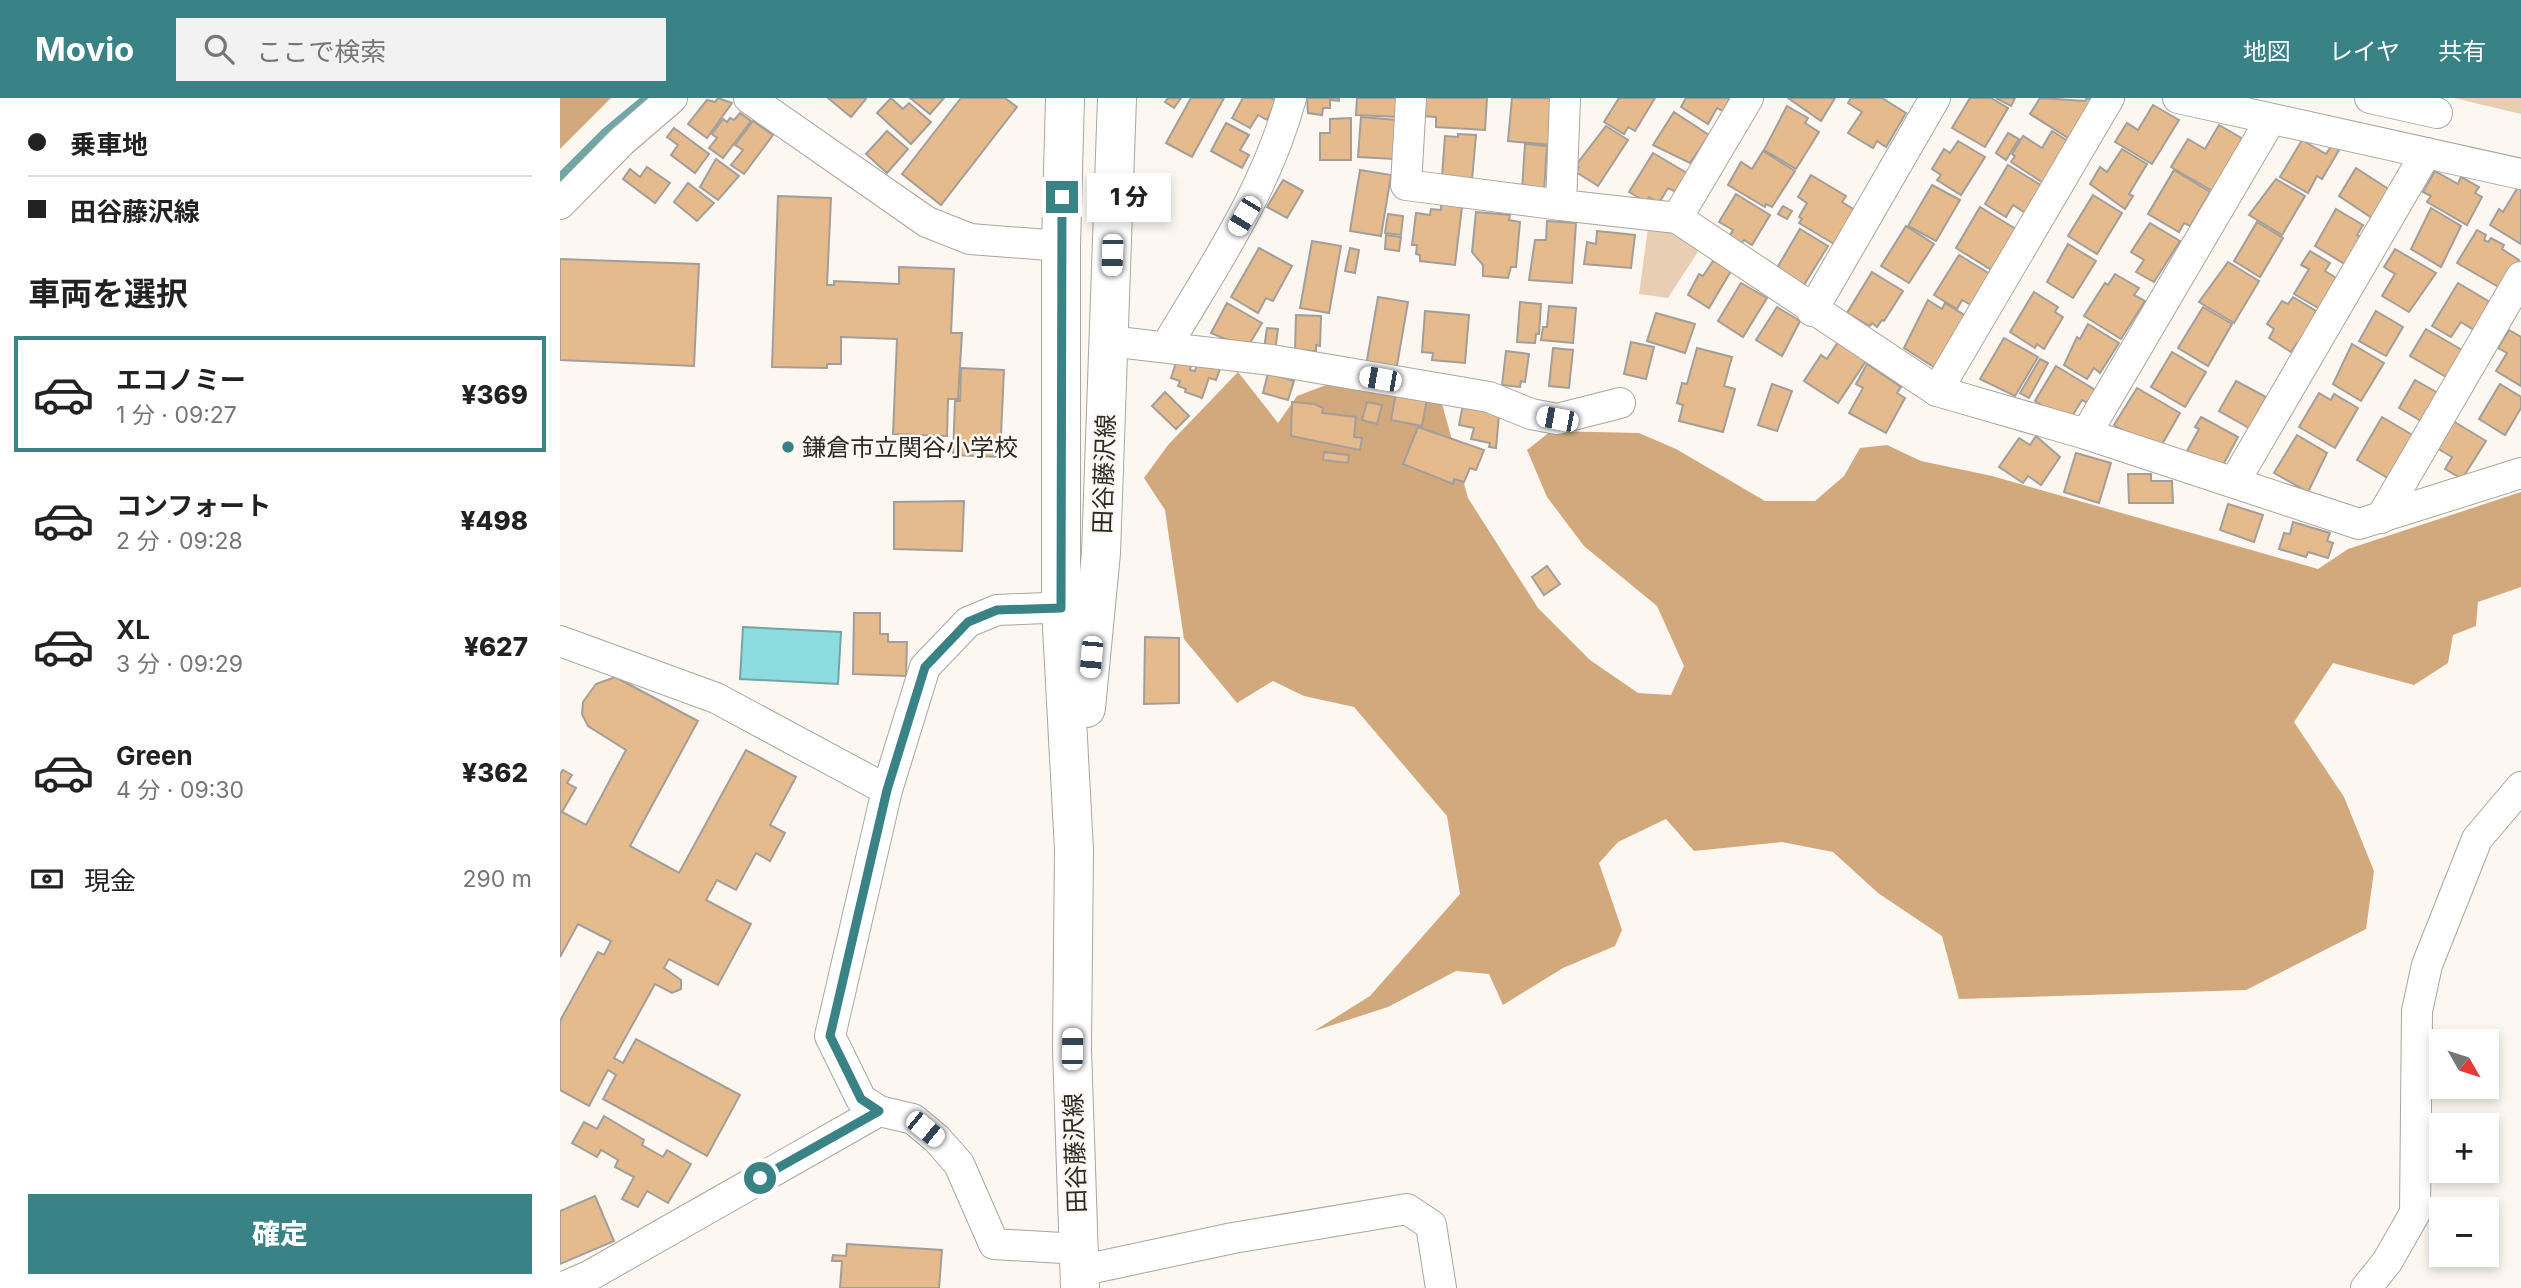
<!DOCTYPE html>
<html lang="ja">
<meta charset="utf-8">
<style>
body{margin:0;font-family:Inter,"Noto Sans JP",sans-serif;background:#f2f2f2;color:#222;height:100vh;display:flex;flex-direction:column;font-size:26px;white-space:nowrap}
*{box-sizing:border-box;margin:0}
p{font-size:23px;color:#767676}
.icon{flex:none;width:38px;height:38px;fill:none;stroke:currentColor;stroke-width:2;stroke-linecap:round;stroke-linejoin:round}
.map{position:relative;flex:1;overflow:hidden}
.details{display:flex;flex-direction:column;background:#fff;width:560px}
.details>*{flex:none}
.banner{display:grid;align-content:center;height:154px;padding:0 28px;background:#fff}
.needle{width:46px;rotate:129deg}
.controls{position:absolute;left:1869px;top:931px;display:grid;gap:14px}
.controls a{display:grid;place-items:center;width:70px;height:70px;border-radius:0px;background:#fff;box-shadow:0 4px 10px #0003;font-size:35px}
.end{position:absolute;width:32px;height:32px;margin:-16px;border:9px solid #398285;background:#fff;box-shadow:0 0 0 4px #fff}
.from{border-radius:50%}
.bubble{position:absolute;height:49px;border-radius:0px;background:#fff;box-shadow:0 4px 10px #0003;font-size:23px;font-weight:800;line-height:49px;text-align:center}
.car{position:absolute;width:21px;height:42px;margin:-21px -10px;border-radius:9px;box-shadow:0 0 5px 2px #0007;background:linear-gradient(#fff 24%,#345 0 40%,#fff 0 76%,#345 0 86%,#fff 0)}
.banner b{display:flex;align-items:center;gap:24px;height:66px;font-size:26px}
.banner b+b{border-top:2px solid #e0e0e0}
.banner i{width:18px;height:18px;background:#222}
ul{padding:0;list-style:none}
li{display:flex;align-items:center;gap:21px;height:116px;margin:0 14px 10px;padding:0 14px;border:4px solid transparent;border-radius:0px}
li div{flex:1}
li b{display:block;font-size:26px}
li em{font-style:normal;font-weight:800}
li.selected{border-color:#398285}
li>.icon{width:63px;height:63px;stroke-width:1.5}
h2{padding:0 28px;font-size:32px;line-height:84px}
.pay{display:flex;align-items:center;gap:18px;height:77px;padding:0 28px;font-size:26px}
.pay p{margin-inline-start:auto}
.cta{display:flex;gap:14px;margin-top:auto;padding:14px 28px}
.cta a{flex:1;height:80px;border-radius:0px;background:#398285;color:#fff;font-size:28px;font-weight:800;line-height:80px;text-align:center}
header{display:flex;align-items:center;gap:42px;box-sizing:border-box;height:98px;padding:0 35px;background:#398285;color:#fff}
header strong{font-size:33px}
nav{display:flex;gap:38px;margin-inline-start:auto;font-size:24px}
.search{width:490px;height:63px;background:#f2f2f2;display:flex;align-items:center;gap:18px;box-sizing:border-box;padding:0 24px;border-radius:0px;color:#767676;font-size:26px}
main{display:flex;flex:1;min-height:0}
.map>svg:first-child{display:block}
.green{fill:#e8ceb2}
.forest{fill:#d2a97c}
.water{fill:#8ddce0;stroke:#70a6a8;stroke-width:2}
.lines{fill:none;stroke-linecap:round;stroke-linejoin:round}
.stream{stroke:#70a6a8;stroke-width:8}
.building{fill:#e5bb8d;stroke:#a49e99;stroke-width:2}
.street-casing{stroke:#aaa59f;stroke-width:32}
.secondary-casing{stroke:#aaa59f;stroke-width:40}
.street{stroke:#fff;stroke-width:30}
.secondary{stroke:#fff;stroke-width:38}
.route{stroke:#398285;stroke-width:9}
.poi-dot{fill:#398285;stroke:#fcf7f1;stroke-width:2.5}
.labels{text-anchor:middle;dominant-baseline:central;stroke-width:5;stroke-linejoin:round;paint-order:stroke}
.poi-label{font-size:24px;fill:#2c2927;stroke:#fcf7f1;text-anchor:start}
.street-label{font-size:24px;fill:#2c2927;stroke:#fcf7f1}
</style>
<header>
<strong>Movio</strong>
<div class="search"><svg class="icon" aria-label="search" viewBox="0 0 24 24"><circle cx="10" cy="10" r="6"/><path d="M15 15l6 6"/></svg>ここで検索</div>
<nav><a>地図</a><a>レイヤ</a><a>共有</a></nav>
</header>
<main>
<section class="details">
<div class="banner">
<b><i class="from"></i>乗車地</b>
<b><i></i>田谷藤沢線</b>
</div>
<h2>車両を選択</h2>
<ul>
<li class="selected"><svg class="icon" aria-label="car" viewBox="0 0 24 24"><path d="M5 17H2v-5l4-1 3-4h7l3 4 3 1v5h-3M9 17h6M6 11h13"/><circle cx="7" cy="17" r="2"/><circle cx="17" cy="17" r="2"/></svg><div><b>エコノミー</b><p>1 分 · 09:27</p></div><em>¥369</em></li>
<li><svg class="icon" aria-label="car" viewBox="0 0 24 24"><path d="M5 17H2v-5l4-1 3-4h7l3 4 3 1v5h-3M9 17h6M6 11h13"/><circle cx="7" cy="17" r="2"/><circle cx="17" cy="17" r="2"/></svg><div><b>コンフォート</b><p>2 分 · 09:28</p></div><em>¥498</em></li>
<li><svg class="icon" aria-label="car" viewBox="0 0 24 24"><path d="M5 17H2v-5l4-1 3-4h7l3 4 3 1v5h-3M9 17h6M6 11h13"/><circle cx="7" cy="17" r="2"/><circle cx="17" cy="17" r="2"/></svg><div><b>XL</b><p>3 分 · 09:29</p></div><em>¥627</em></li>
<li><svg class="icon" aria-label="car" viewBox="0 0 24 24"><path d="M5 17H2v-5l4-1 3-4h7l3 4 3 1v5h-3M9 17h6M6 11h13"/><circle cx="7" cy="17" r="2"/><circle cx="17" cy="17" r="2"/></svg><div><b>Green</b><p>4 分 · 09:30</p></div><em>¥362</em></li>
</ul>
<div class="pay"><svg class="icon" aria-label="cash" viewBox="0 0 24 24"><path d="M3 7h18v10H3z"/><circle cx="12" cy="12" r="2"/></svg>現金<p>290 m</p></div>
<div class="cta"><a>確定</a></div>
</section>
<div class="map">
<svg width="1961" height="1190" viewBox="0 0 1961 1190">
<rect width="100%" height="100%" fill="#fcf7f1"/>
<g class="green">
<polygon points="1894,0 1961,0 1961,16"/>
<polygon points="1088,130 1114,134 1139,152 1108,200 1079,196"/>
</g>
<g class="forest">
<polygon points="0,0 51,0 0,51"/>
<polygon points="678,274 718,325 737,298 774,284 881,302 908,400 978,510 1030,562 1078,595 1111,597 1124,568 1097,508 1024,448 987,399 967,352 991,333 1079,335 1116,351 1205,403 1255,403 1284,378 1300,350 1327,347 1361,363 1432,378 1758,471 1788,451 1961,394 1961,489 1918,504 1916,528 1893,537 1888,565 1854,587 1773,565 1734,624 1784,699 1814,773 1806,831 1686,892 1399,901 1382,838 1318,795 1273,754 1222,744 1134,753 1106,721 1058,744 1039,765 1062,832 1055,848 1003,870 943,907 929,876 896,873 828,909 754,933 810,898 900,796 887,718 794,609 744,598 713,583 677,605 624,541 605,412 584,380 608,347"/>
</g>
<polygon class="water" points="183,529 281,534 278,586 180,581"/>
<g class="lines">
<polyline class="stream" points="0,79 45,34 86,0"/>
</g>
<g class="building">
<polygon points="158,0 172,5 147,40 128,26 147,2 155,4"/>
<polygon points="268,0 306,0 306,1 291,19"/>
<polygon points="331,0 343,11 349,5 371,24 351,46 317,15"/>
<polygon points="350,0 384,0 370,16"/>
<polygon points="401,0 445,0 457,9 381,107 342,76"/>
<polygon points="608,0 621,0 614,10 605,4"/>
<polygon points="631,0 664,0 632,59 606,45"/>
<polygon points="683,0 711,0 717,3 707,22 698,17 690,30 672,20"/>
<polygon points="747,0 779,0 779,3 770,2 770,10 763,10 762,17 748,15"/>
<polygon points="797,0 840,0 839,19 796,17"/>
<polygon points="863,0 927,0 925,32 876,29 876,19 862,18"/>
<polygon points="952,0 995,0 992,47 948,43"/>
<polygon points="1059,0 1095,0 1075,33 1068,29 1064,36 1044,24"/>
<polygon points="1126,0 1170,0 1163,13 1157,10 1148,26 1121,9"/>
<polygon points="1228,0 1275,0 1261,23"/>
<polygon points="1291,0 1322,0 1346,15 1326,49 1317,43 1313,50 1288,35 1302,14 1288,5"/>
<polygon points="1410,0 1431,0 1448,10 1425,49 1392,30"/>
<polygon points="1436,0 1455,0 1451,8"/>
<polygon points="1480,0 1525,3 1527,0 1537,3 1513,43 1470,16"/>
<polygon points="1593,7 1619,22 1592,66 1555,44 1567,25 1578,32"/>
<polygon points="1227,8 1248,20 1245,25 1259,34 1236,71 1204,52"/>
<polygon points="1114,14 1149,37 1130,65 1093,47"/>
<polygon points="180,15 191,23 163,60 149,50 157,40 152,36 163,21 167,24 170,20 174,22"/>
<polygon points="801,19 837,22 834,61 798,59"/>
<polygon points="791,20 791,62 760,62 760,35 770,35 770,21"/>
<polygon points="193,23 213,37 184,76 171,67 183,52 175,47"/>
<polygon points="666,25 689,37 680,52 689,57 682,70 651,53"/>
<polygon points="1659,27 1685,42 1654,94 1611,69 1628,41 1645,51"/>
<polygon points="1046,28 1068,42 1038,88 1016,74 1019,69 1016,67"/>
<polygon points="114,30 149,56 135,75 111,57 118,47 107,39"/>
<polygon points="327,33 348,51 327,75 306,56"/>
<polygon points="1492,33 1511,45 1488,88 1451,64 1455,58 1452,56 1463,38 1482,50"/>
<polygon points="1448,35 1459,41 1446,62 1436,55"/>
<polygon points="898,36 916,37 912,82 882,79 885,38 898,39"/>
<polygon points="1742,42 1766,56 1772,47 1779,52 1762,81 1757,78 1748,95 1720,79"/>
<polygon points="1398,43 1425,59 1401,97 1377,82 1381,77 1372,71 1384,51 1390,55"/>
<polygon points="965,46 987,48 984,93 962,92"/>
<polygon points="1562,51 1587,66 1569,96 1573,98 1565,111 1530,86 1540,69 1547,74"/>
<polygon points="1203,53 1235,73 1212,109 1206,106 1205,109 1168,87 1181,64 1192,71"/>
<polygon points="1093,55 1127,75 1116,94 1108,90 1099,105 1089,99 1086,104 1069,94"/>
<polygon points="156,61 179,78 158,102 140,89"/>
<polygon points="1448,67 1484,89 1467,116 1453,107 1446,119 1425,106"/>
<polygon points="87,69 110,85 95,105 63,81 70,71 80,79"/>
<polygon points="1796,70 1830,92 1812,120 1779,98"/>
<polygon points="800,72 831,77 821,138 790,133"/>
<polygon points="1614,72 1650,94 1630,128 1624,125 1619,134 1588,116"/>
<polygon points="1875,73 1898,86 1901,79 1919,89 1915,95 1922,99 1907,127 1867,104 1871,98 1863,94"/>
<polygon points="1251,77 1286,98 1282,104 1295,112 1274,146 1239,125 1242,121 1239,119 1247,105 1238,99"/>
<polygon points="1716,81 1745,98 1722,137 1689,117"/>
<polygon points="723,82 743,93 727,120 707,109"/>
<polygon points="128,85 154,105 137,123 114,104"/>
<polygon points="1372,87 1400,102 1376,143 1348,128"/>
<polygon points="1958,89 1961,91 1961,146 1930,127 1939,111 1943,114"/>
<polygon points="1176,96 1210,117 1192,147 1184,142 1181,146 1169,139 1173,132 1159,124"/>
<polygon points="1533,97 1562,115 1537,156 1508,138"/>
<polygon points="218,98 271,100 267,187 274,187 274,183 339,186 339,169 394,171 391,235 402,235 398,301 388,301 387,338 333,336 337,241 281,239 281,266 267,266 267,270 212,269"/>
<polygon points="881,106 902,109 895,167 860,163 860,157 856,156 857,147 852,147 856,115 870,117 871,111 881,112"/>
<polygon points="1223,108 1232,113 1227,121 1218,116"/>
<polygon points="1420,109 1459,133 1435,174 1396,150"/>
<polygon points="1871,110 1901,128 1881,169 1851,151"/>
<polygon points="1776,111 1803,127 1797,137 1803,140 1788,168 1755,148"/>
<polygon points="916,114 950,117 949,122 960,124 956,169 951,169 948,180 923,178 923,167 912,154"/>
<polygon points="828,116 843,118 841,137 825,135"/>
<polygon points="987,123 1016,125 1012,185 969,182 975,142 986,142"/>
<polygon points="1697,124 1723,140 1700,179 1674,163"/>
<polygon points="1590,125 1620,143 1594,184 1576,174 1584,162 1571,154"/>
<polygon points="1346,128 1374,146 1349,185 1321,168"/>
<polygon points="1240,131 1268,148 1244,187 1217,170"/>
<polygon points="1917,132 1926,137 1924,142 1928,144 1931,140 1944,147 1942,151 1959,162 1942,191 1897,165"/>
<polygon points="1037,133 1075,137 1071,170 1024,166 1027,144 1036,146"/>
<polygon points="826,137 841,139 839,153 825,151"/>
<polygon points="752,143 781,148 769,215 740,210"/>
<polygon points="1508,146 1536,163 1513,200 1487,184"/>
<polygon points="699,150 732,168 713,203 706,200 698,215 671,199"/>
<polygon points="790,150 799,152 795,175 785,173"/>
<polygon points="1835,151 1876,175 1849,214 1822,198 1835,176 1824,169"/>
<polygon points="1750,153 1770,165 1765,173 1778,181 1762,212 1734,196 1749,171 1741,167"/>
<polygon points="1399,157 1430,176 1411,207 1402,202 1397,211 1374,197"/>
<polygon points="0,161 139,166 134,268 0,262"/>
<polygon points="1153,163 1171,173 1149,210 1128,197 1139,176 1143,178"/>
<polygon points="1668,164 1699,183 1674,225 1639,204"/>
<polygon points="1312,174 1343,193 1324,223 1322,222 1317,229 1312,225 1310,228 1287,215"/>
<polygon points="1555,176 1579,190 1574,197 1585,203 1561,241 1524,218 1545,185 1548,187"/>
<polygon points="1181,185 1207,200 1183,239 1158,223"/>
<polygon points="1898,185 1930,204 1914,232 1901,224 1891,239 1872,228"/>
<polygon points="1474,194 1498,209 1495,214 1503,219 1484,251 1477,246 1475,250 1450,234"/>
<polygon points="818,199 848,204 836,273 806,268"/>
<polygon points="1733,199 1756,213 1754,217 1759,220 1741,247 1737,245 1731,254 1709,240 1714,231 1707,226 1722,203 1728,206"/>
<polygon points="1368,202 1382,211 1385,205 1406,218 1374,269 1344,250"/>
<polygon points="960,204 981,206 979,236 976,236 975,245 957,244"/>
<polygon points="667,205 702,225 687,250 651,235"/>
<polygon points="989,208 1016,210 1013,245 981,242 983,229 987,229"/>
<polygon points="1217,209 1240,223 1222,258 1196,242"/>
<polygon points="1643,209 1672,226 1648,268 1618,250"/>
<polygon points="865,213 909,217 905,265 872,262 873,255 862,254"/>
<polygon points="1816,213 1843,229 1826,258 1799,243"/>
<polygon points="1096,215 1135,226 1125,255 1087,243"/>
<polygon points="736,217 761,218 760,248 756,247 756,253 735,252"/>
<polygon points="1528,226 1559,245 1540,275 1534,270 1527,281 1504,267 1517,239 1520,241"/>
<polygon points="707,230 718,231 715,253 704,251"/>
<polygon points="1866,231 1902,252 1886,279 1850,258"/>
<polygon points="1949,232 1961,239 1961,288 1936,273 1947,255 1938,250"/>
<polygon points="1444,240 1478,259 1455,298 1420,281"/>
<polygon points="1071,244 1094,249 1086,281 1064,276"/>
<polygon points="1278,244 1306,263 1278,305 1244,283 1261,257 1267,261"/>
<polygon points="1792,246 1824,265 1801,303 1773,286"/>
<polygon points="993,250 1013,252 1009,290 989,288"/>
<polygon points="1137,250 1172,259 1164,288 1175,291 1163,334 1119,323 1123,307 1117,305 1122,285 1127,286"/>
<polygon points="946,253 969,256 965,284 961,283 960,289 942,287"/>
<polygon points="1612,254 1646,274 1625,309 1591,289"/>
<polygon points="1480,261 1488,265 1469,300 1460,295"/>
<polygon points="617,262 631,267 630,272 635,273 638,264 660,271 656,282 649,280 642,300 625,294 626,291 618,288 620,283 611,280"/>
<polygon points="1307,266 1341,289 1337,295 1345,300 1326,335 1289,315 1303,290 1296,286"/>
<polygon points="1496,268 1537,293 1529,306 1522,302 1511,320 1499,318 1475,303"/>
<polygon points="401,270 444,272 440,359 393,357 395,303 400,303"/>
<polygon points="708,275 734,283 728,302 703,295"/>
<polygon points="1855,282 1878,295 1861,323 1839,310"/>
<polygon points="1676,283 1706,299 1689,330 1659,313"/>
<polygon points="1212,286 1232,293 1217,333 1198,327"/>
<polygon points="1940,286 1961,299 1961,310 1945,337 1919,321"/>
<polygon points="1577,290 1620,315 1601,348 1580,343 1554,327"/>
<polygon points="605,294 629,318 616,331 592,308"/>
<polygon points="836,295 867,301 862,328 831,322"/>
<polygon points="1759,295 1771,302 1774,296 1798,310 1775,350 1739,329"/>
<polygon points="732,304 754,306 763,310 762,315 796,319 794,339 802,340 800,352 731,338"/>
<polygon points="807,304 822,307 817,326 802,322"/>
<polygon points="903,307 939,317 936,350 929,349 930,345 911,341 914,330 899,327"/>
<polygon points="1641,319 1678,339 1663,367 1627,353 1639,331 1635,329"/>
<polygon points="1822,319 1856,339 1831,382 1797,362"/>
<polygon points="1893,323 1926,343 1902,381 1885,371 1892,359 1877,350"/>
<polygon points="858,329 924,352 916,372 910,370 904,384 894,381 893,386 843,366"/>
<polygon points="1737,337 1767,355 1748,394 1714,375"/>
<polygon points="1476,338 1500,359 1481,387 1468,378 1463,385 1439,369 1459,340 1470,347"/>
<polygon points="764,354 789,357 788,365 763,362"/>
<polygon points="1516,355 1551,365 1539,405 1504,394"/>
<polygon points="1568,376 1591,376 1591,383 1612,383 1613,405 1569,405"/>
<polygon points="404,403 402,453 334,451 334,404"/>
<polygon points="1668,406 1703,417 1694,444 1660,432"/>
<polygon points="1733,424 1770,435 1767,443 1773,445 1768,460 1748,454 1746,459 1719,451 1724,435 1730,436"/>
<polygon points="987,468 1000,486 984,497 972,479"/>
<polygon points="294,515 320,515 320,536 328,536 328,544 347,544 346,578 293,576"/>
<polygon points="585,539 619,540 619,605 584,606"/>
<polygon points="55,579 138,623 70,748 119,775 186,652 236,679 210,727 225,735 210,763 196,755 176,792 157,782 146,802 191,826 158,887 109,861 104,870 121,882 121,891 112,895 95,886 54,960 63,965 76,941 180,997 147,1058 43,1001 56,977 48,972 29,1008 0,992 0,923 38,854 44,857 51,843 18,826 0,859 0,676 3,672 12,677 7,685 16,690 2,714 26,727 66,652 28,628 22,616 23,604 36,586"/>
<polygon points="44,1018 84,1042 82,1047 103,1059 107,1052 131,1066 108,1105 87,1093 78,1109 62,1101 74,1079 55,1069 58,1062 41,1052 37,1059 12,1045 24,1024 37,1031"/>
<polygon points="35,1098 54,1143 0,1166 0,1113"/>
<polygon points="287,1146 382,1152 379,1190 280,1190 282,1163 272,1163 273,1157 286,1158"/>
</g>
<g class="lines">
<defs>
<g id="street">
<polyline points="189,0 367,124 410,141 501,148"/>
<polyline points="851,0 846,87 1001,107"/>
<polyline points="1005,0 1001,107 1117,120 1377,293 1526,336 1799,426 1961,375"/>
<polyline points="1618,0 1961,76"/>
<polyline points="1810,0 1877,15"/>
<polyline points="0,106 62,43 112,0"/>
<polyline points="1117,120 1188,0"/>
<polyline points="1252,213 1375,0"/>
<polyline points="549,243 712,262 929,299 971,316 997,321 1060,305"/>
<path d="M607,247c48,-81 99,-155 124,-247"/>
<polyline points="1377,293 1549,0"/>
<polyline points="1526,336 1711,21"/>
<polyline points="1675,383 1866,55"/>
<polyline points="1821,420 1961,179"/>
<polyline points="0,543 156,600 327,692"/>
<polyline points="519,1151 434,1146 399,1066 377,1041 353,1021 319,1013 301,1001 270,938 327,692 365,569 408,524 437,512 509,509 519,500"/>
<polyline points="519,1173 673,1140 847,1111 871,1127 881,1190"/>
<polyline points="1,1190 29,1178 319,1013"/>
<polyline points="1806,1190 1827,1164 1855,1115 1857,913 1867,867 1917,741 1961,689"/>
</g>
<g id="secondary">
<polyline points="505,0 501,148 501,510 514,752 512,951 520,1190"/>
<polyline points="526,610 541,455 557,0"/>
</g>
</defs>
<use href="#street" class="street-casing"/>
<use href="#secondary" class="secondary-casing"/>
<use href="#street" class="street"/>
<use href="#secondary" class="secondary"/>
</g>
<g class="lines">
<polyline class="route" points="200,1080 319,1013 301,1001 270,938 327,692 365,569 408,524 437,512 501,510 502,99"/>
</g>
<circle class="poi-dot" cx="228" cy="349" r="7"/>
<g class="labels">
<g class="poi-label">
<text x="242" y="349">鎌倉市立関谷小学校</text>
</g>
<g class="street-label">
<text transform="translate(544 376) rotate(-88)">田谷藤沢線</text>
<text transform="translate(515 1055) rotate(-92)">田谷藤沢線</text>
</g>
</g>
</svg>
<div class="controls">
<a><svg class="needle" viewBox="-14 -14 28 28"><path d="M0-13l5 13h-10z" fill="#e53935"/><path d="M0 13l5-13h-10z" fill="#767676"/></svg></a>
<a>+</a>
<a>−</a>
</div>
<i class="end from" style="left:200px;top:1080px"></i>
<i class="end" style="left:502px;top:99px"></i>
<div class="bubble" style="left:527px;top:75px;width:84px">1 分</div>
<i class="car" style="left:684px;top:118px;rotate:211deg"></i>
<i class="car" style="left:552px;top:157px;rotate:182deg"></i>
<i class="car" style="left:820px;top:281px;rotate:280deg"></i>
<i class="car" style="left:997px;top:321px;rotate:281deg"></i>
<i class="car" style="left:531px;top:559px;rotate:185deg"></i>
<i class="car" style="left:512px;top:951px;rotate:1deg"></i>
<i class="car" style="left:365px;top:1031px;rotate:129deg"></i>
</div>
</main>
